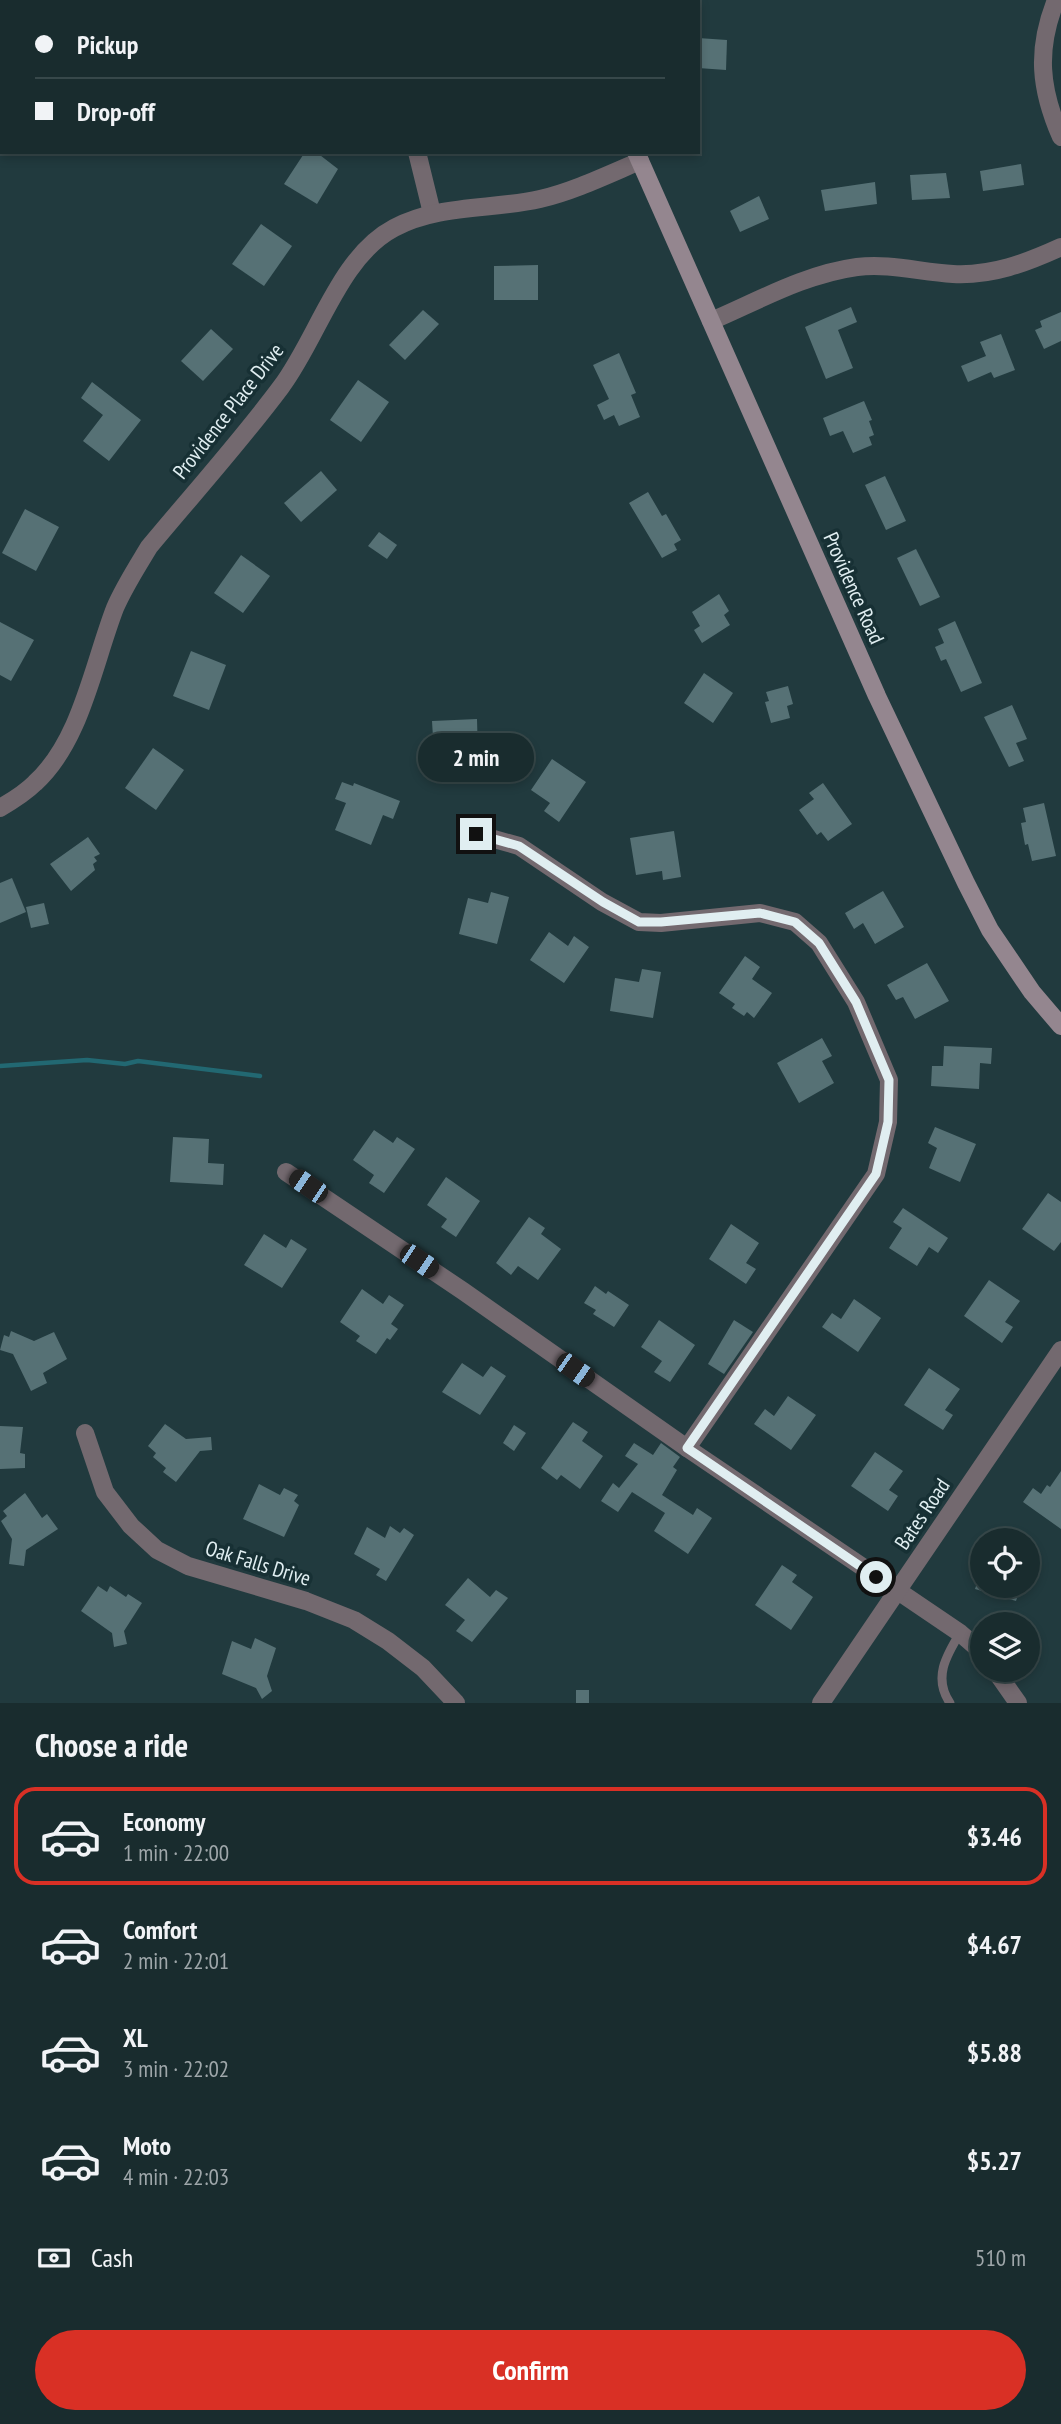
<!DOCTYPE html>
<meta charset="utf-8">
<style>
body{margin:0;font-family:"PT Sans Narrow",sans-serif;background:#26383a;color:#f1f3f6;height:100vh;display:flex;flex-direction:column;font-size:26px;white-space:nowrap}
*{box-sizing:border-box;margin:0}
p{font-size:23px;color:#9fa7aa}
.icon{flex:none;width:38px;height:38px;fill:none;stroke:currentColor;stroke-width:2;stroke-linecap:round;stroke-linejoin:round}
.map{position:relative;height:1703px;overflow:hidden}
.panel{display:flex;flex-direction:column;background:#192c2e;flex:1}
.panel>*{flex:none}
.guide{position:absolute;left:0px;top:0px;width:700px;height:154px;box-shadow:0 4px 10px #0003,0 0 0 2px #37484a;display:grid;align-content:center;height:154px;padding:0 35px;background:#192c2e}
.tools{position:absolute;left:970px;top:1528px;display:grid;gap:14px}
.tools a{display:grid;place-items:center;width:70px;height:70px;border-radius:50%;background:#192c2e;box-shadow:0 4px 10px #0003,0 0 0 2px #37484a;font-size:35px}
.end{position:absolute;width:32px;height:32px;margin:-16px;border:9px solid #e0eef1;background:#111;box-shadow:0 0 0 4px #111}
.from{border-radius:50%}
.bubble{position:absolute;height:49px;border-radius:24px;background:#192c2e;box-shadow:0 4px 10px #0003,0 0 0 2px #37484a;font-size:23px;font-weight:700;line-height:49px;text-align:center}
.car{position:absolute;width:21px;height:42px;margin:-21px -10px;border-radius:9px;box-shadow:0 0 5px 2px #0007;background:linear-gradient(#222 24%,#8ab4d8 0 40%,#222 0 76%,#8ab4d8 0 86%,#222 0)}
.guide b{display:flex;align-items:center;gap:24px;height:66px;font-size:26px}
.guide b+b{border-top:2px solid #37484a}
.guide i{width:18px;height:18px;background:#f1f3f6}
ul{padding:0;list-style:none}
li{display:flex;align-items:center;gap:21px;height:98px;margin:0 14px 10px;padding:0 21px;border:4px solid transparent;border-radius:21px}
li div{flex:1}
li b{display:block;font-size:26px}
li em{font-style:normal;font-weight:700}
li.active{border-color:#d93025}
li>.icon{width:63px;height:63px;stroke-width:1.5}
h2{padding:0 35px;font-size:32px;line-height:84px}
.pay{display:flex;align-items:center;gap:18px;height:77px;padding:0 35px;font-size:26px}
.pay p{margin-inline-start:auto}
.action{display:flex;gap:14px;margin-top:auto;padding:14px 35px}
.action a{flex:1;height:80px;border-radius:42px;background:#d93025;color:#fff;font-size:28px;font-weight:700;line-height:80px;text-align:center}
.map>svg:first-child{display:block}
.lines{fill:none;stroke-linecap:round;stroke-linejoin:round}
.stream{stroke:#226872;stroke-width:4.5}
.building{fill:#567175}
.lane{stroke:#73696f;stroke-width:9}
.street{stroke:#73696f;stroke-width:18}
.secondary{stroke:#94868f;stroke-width:18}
.route{stroke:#e0eef1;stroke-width:9}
.labels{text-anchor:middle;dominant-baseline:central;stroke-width:7;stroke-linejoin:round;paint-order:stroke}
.street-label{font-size:21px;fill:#e0eef1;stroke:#173034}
</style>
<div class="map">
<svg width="1061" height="1703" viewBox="0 0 1061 1703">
<rect width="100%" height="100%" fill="#213a3e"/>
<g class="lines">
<polyline class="stream" points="0,1066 87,1060 125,1064 138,1061 260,1076"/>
</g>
<g class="building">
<polygon points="698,38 727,40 726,70 698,68"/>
<polygon points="305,152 316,152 338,169 317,204 284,184"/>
<polygon points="1021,164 1024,185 983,191 980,171"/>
<polygon points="946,173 950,198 912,200 910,175"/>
<polygon points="875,182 877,204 825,211 821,190"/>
<polygon points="759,196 769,219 740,232 730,211"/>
<polygon points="261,224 292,246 264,286 232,264"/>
<polygon points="538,265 538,300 494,300 494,266"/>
<polygon points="851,307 857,322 838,330 853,368 826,379 805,327"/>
<polygon points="423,310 439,324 405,360 389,345"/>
<polygon points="1061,312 1061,341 1044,349 1035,330 1042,327 1040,321"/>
<polygon points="211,329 233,349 203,381 181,361"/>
<polygon points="1001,334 1015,370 994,378 991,372 968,382 961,366 986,356 980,342"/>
<polygon points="619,353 636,393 631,395 640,417 619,426 614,415 604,420 597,405 609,399 593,365"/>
<polygon points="358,380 389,402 361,442 330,420"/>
<polygon points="92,382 141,420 109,461 83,441 103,415 81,398"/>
<polygon points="864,401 872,420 869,421 874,435 869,437 872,445 853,453 843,431 830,436 823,418"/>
<polygon points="321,471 337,490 301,522 284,503"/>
<polygon points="885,476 906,521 886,530 865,485"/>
<polygon points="648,492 662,516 666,514 681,540 674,544 677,550 662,558 629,503"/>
<polygon points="25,509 59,527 36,571 2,553"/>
<polygon points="379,532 397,545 387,559 368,546"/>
<polygon points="916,549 940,597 920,606 897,558"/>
<polygon points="241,555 270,576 243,613 214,593"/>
<polygon points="719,594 729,611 724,615 730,625 702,643 694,630 700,626 692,612"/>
<polygon points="955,621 982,683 961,692 946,659 941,661 935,647 944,643 938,629"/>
<polygon points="0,622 34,640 11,681 0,675"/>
<polygon points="191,651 226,665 209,710 173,696"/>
<polygon points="704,673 733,693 713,723 684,703"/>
<polygon points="788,686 793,704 787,706 790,718 771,723 765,702 769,701 766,692"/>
<polygon points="1012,705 1027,739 1016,743 1024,761 1009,767 984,717"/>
<polygon points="477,719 478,756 454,757 454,769 435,770 432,721"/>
<polygon points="153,748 184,770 156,810 125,788"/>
<polygon points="552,759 586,782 559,822 544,811 550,803 531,790"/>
<polygon points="342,782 353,786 354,783 400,801 393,819 383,815 371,845 335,830 346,803 335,799"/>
<polygon points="823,783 852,824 828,841 821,832 817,835 799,810 814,799 809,793"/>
<polygon points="1044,803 1056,856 1032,861 1028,844 1025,845 1021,823 1026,822 1023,808"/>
<polygon points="674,831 681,877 663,880 662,871 636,875 630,838"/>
<polygon points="88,837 100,854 94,857 97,861 93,864 95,870 71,891 50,864"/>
<polygon points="12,878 26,912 0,923 0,883"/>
<polygon points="883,891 904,927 875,944 863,923 854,929 845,913"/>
<polygon points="491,892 509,897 497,944 459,934 468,898 488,903"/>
<polygon points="44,903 49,924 31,928 26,907"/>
<polygon points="549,932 568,946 574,936 589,947 564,983 530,960"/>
<polygon points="745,956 760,967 752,979 772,993 754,1018 747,1012 744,1016 732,1008 735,1004 719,993"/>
<polygon points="927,963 949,1001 915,1019 903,997 896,1000 887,985"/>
<polygon points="642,969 661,972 653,1018 610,1011 615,978 639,982"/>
<polygon points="822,1038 832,1056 822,1061 834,1083 799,1103 777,1063"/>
<polygon points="944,1046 992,1048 991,1064 980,1063 979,1089 931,1086 932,1066 943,1066"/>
<polygon points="935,1127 976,1144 960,1182 929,1168 937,1148 928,1143"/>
<polygon points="374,1130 393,1143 397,1137 415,1149 384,1193 369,1183 374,1175 353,1160"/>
<polygon points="173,1137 209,1139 208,1163 224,1164 223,1185 170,1182"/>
<polygon points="446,1177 480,1201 456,1237 441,1227 447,1219 427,1205"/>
<polygon points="1048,1193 1061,1202 1061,1242 1054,1251 1022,1229"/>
<polygon points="903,1208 948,1238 938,1253 929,1247 917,1266 889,1248 902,1228 893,1222"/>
<polygon points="529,1217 545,1228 541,1234 561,1249 538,1280 518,1266 511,1275 496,1263"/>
<polygon points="731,1224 759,1243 746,1263 756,1269 746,1284 709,1259"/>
<polygon points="264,1234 286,1248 291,1239 307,1249 282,1288 244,1265"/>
<polygon points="989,1280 1020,1301 1005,1322 1013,1327 1002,1343 964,1316"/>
<polygon points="595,1286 606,1294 608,1291 629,1305 614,1327 593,1314 596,1310 584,1303"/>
<polygon points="362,1289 383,1304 389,1295 404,1305 391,1324 398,1329 390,1340 387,1338 376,1354 356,1341 360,1336 340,1322"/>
<polygon points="854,1299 881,1318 858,1352 822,1327 832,1313 841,1319"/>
<polygon points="659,1320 695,1345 670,1382 654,1372 662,1361 641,1347"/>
<polygon points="734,1320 753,1332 724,1374 708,1364"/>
<polygon points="11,1331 34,1341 54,1332 67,1359 43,1373 47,1383 31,1391 13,1354 0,1350 4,1335 9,1337"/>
<polygon points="462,1363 483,1377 491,1366 506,1376 480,1415 442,1392"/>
<polygon points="929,1368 960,1389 945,1410 953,1415 943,1430 904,1405"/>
<polygon points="788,1396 816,1415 791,1450 754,1424 765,1409 774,1416"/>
<polygon points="573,1422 588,1432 582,1441 603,1456 580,1489 561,1475 557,1480 541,1468"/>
<polygon points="165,1424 186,1439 211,1437 212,1450 200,1451 176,1482 163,1472 166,1468 153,1457 156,1453 148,1446"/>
<polygon points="514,1425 526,1433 514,1451 503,1443"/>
<polygon points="0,1426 23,1427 20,1453 25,1454 25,1468 0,1469"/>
<polygon points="634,1443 653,1455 661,1443 680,1457 673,1467 677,1470 662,1495 693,1515 697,1508 712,1518 688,1554 654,1531 665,1513 632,1492 618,1512 601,1501 613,1483 619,1488 638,1464 625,1456"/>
<polygon points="875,1452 903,1471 889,1490 898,1496 888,1511 851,1486"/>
<polygon points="1061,1471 1061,1529 1023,1502 1033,1488 1041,1494 1047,1485 1050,1487"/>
<polygon points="259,1484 280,1495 284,1488 298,1495 294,1501 299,1505 284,1537 243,1519"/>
<polygon points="25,1493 42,1518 47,1514 58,1529 26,1550 24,1566 9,1564 12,1539 1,1521 7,1516 3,1511"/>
<polygon points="390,1526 400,1533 404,1528 414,1535 386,1581 376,1575 380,1569 354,1554 367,1527 385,1538"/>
<polygon points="782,1565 797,1575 792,1582 813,1597 791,1630 755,1605"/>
<polygon points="468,1578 490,1597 496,1590 508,1598 472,1642 456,1631 465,1620 445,1605"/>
<polygon points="98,1586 107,1592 110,1586 126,1597 128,1594 142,1603 124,1631 127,1644 114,1647 112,1633 81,1611"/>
<polygon points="976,1586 1021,1586 1016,1601 975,1589"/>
<polygon points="255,1638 276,1648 267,1676 272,1691 262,1699 256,1688 222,1674 232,1641 251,1649"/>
<rect x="576" y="1690" width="13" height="13"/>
</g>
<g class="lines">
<g class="lane">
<polyline points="244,2 246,0"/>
<path d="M950,1703c-17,-25 -4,-47 10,-70"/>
</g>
<g class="street">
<path d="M1056,0c-20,50 -16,89 5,137"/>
<polyline points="417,152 432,213"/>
<path d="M711,321c47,-20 94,-47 146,-54 32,-4 63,5 96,7 39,2 73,-11 108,-27"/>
<path d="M0,808c12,-7 25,-15 35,-25 46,-42 58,-118 80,-175 9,-21 22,-41 34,-61 44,-53 91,-105 132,-160 37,-49 58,-130 113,-159 45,-24 98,-18 146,-29 34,-8 67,-24 100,-38"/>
<polyline points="476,834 519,846 602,902 639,922 661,923 760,913 795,922 819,943 856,1002 889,1080 888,1122 876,1174 687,1448"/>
<polyline points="286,1172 463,1291 687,1448 960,1633 982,1652"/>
<polyline points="85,1433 105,1492 131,1526 157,1550 188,1566 306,1601 354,1620 388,1641 423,1668 456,1703"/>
<polyline points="995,1670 1018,1703"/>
<polyline points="821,1703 1061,1350"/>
</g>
<g class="secondary">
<polyline points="564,0 565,2"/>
<polyline points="636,152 877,696 966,883 990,930 1032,992 1061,1026"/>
</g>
</g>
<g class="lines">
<polyline class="route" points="476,834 519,846 603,902 639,922 661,922 760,913 795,922 819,943 856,1002 889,1080 888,1122 876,1174 687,1448 876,1577"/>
</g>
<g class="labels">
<g class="street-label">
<text transform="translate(228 411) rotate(-52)">Providence Place Drive</text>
<text transform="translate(854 588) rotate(66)">Providence Road</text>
<text transform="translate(922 1514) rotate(-56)">Bates Road</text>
<text transform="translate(258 1563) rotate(17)">Oak Falls Drive</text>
</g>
</g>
</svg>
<div class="tools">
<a><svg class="icon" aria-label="locate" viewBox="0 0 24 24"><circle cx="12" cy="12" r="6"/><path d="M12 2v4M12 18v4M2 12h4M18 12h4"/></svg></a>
<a><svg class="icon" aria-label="layers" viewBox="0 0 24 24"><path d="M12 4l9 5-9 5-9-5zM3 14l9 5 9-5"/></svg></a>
</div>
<i class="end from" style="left:876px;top:1577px"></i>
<i class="end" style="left:476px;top:834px"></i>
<div class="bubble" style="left:418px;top:733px;width:116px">2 min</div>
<i class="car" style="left:308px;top:1186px;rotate:304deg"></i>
<i class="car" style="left:419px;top:1261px;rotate:124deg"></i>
<i class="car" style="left:575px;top:1370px;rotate:125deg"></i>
<div class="guide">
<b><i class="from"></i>Pickup</b>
<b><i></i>Drop-off</b>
</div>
</div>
<section class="panel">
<h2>Choose a ride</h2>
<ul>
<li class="active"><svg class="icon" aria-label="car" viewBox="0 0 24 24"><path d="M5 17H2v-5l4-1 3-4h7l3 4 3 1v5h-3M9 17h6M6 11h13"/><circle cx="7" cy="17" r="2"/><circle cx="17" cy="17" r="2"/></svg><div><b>Economy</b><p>1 min · 22:00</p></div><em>$3.46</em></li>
<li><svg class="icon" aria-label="car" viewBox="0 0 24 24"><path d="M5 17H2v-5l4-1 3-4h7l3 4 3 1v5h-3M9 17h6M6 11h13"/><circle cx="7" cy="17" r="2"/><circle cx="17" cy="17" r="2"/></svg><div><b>Comfort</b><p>2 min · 22:01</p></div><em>$4.67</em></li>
<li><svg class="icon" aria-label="car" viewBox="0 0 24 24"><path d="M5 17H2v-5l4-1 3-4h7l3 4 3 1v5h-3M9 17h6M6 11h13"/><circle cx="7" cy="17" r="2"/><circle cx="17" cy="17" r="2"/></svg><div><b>XL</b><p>3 min · 22:02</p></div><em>$5.88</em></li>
<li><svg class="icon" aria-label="car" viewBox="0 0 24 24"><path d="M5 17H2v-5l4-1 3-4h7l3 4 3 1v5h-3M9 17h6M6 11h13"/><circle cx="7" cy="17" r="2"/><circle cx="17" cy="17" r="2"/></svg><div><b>Moto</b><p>4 min · 22:03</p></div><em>$5.27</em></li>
</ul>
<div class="pay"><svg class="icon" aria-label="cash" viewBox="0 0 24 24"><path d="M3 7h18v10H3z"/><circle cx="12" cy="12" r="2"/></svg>Cash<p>510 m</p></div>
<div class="action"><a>Confirm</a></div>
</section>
